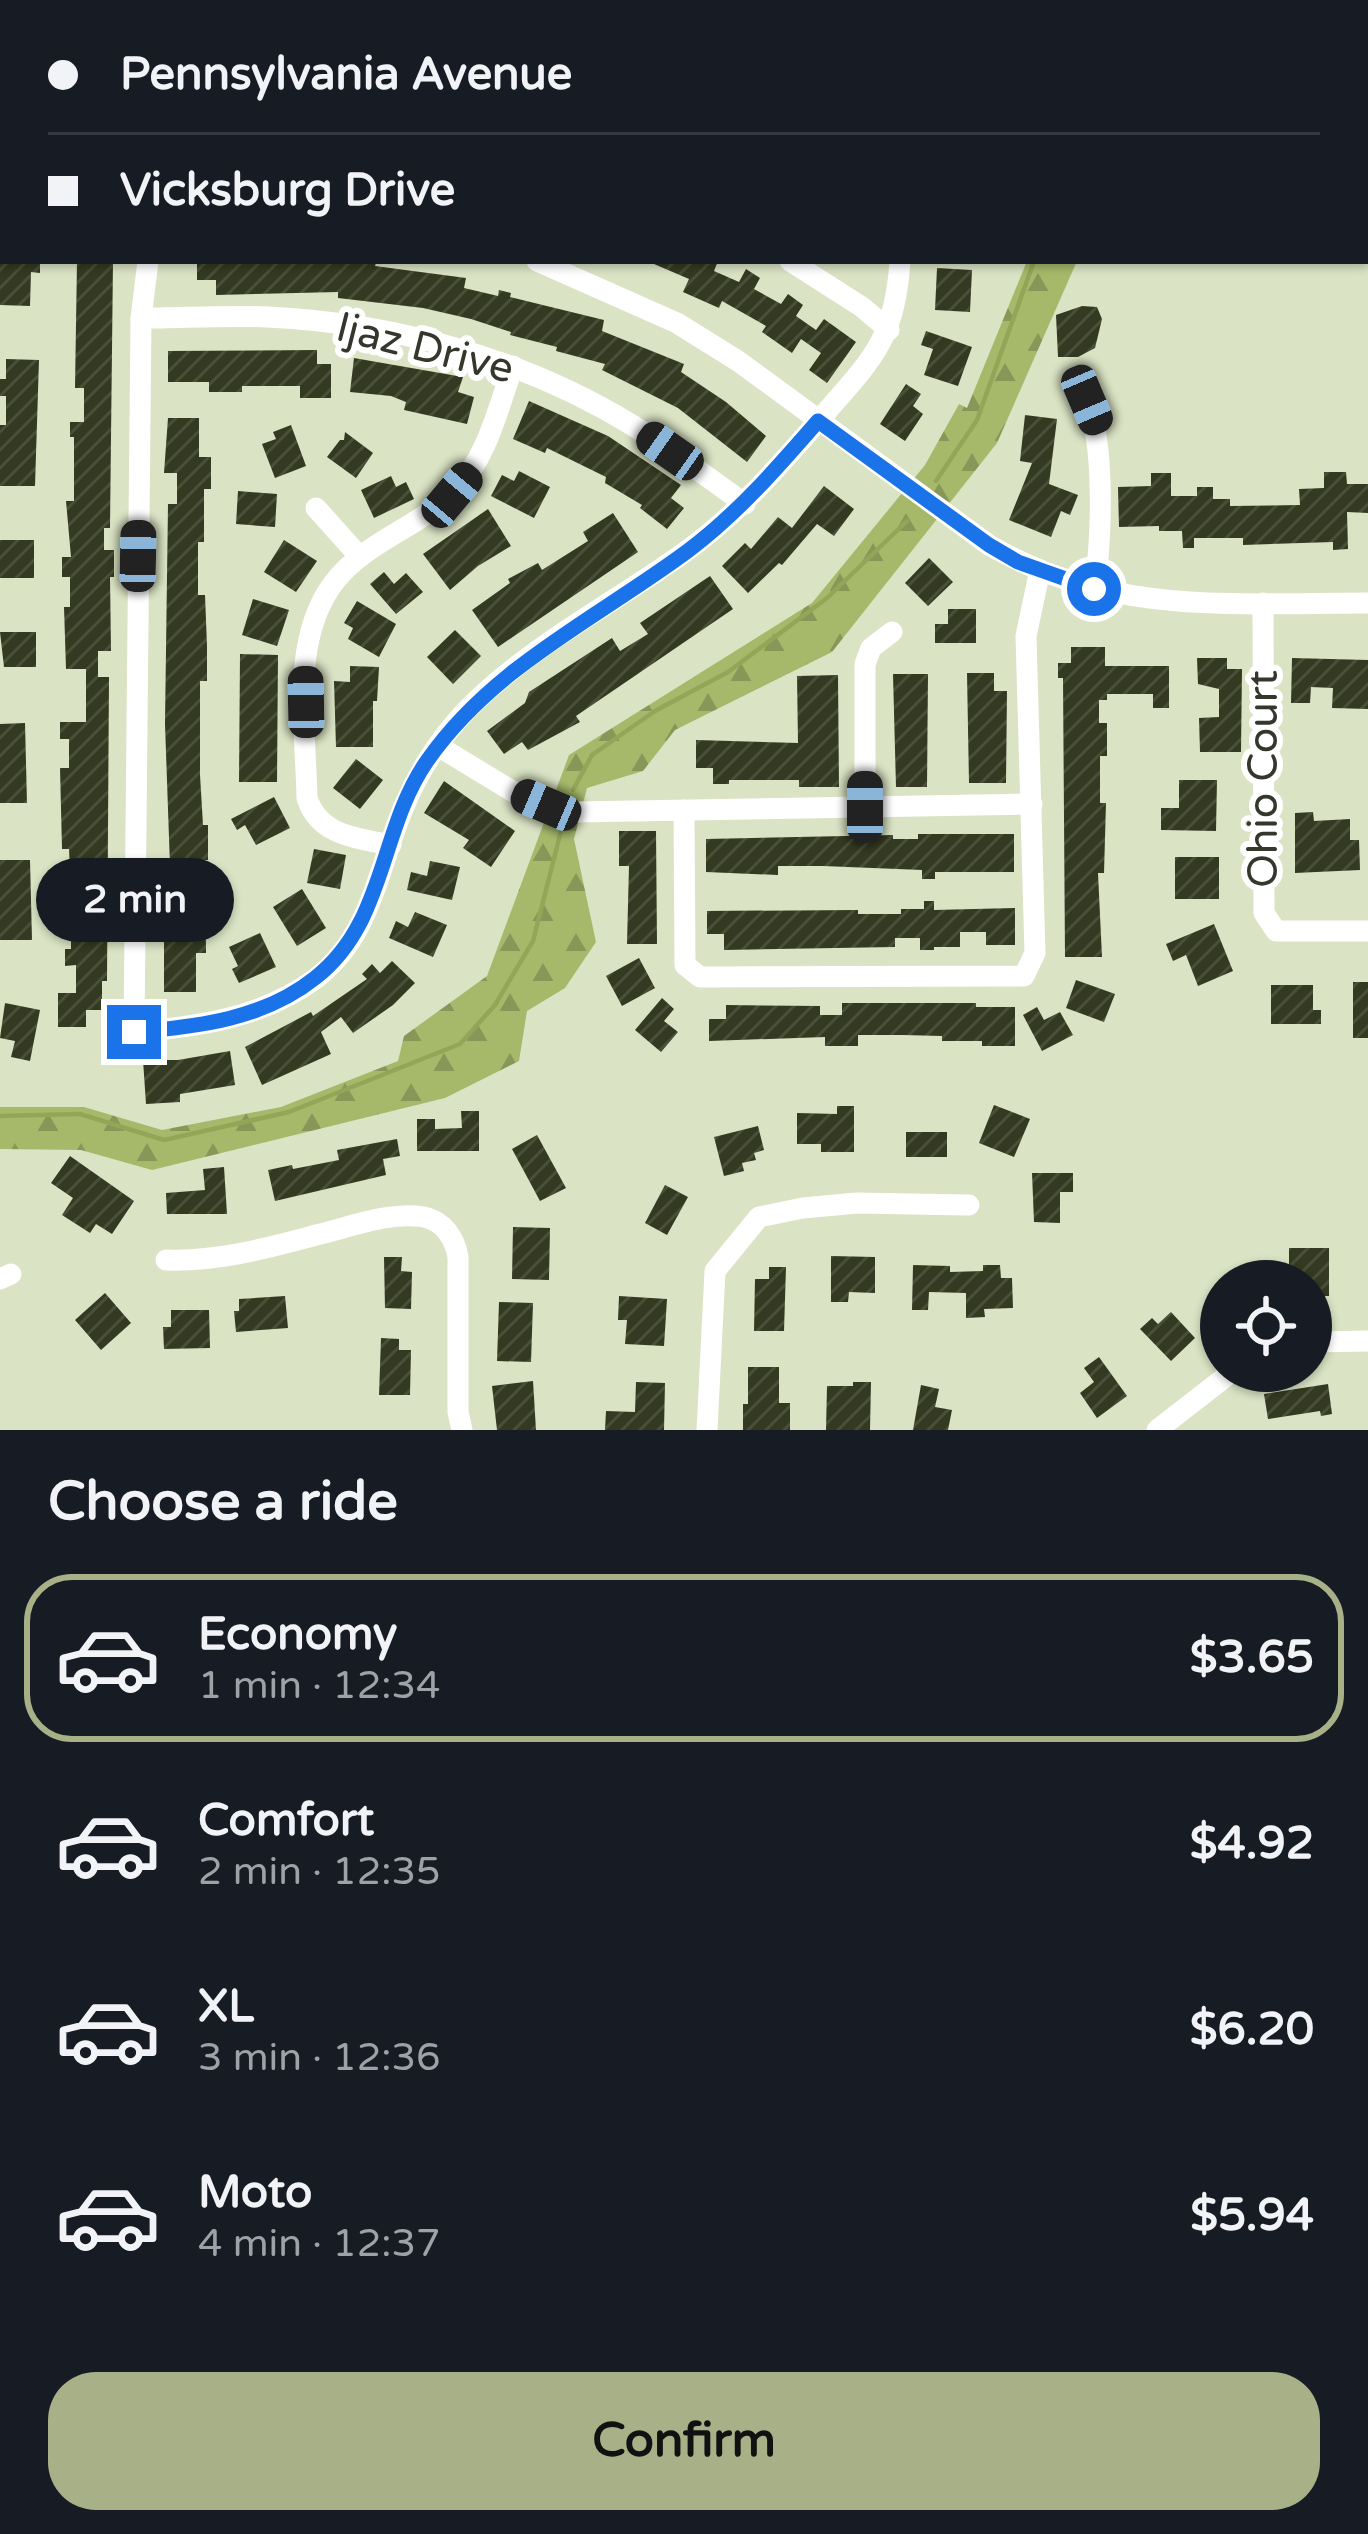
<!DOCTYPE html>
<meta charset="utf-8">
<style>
body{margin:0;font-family:"Varela Round",sans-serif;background:#242831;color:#f1f3f6;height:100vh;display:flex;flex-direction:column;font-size:45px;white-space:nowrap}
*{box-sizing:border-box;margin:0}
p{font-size:39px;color:#9ea1a6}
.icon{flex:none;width:66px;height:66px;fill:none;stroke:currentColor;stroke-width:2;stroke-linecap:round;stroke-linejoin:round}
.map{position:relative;height:1430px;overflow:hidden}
.side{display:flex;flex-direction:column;background:#171b24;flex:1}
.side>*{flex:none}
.banner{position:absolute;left:0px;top:0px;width:1368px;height:264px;box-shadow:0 3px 9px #0004;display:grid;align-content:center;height:264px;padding:0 48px;background:#171b24}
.tools{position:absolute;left:1200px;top:1260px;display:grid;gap:24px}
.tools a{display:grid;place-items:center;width:132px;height:132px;border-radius:50%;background:#171b24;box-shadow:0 3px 9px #0004;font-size:60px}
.end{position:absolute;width:54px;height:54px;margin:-27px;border:15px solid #1a73e8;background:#fff;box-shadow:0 0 0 6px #fff}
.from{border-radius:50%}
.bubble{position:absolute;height:84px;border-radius:42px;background:#171b24;box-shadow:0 3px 9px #0004;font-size:39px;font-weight:700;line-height:84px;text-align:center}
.car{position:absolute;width:36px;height:72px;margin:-36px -18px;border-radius:15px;box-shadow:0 0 9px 3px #0007;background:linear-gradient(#222 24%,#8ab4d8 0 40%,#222 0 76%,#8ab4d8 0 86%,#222 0)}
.banner b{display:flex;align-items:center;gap:42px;height:114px;font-size:45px}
.banner b+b{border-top:3px solid #363941}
.banner i{width:30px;height:30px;background:#f1f3f6}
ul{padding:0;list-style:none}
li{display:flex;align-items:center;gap:36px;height:168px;margin:0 24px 18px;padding:0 24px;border:6px solid transparent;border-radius:48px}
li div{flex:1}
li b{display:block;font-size:45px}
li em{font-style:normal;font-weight:700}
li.active{border-color:#a8b088}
li>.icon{width:108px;height:108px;stroke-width:1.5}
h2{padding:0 48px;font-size:54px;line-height:144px}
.button{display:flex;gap:24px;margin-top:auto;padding:24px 48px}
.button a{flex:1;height:138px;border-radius:48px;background:#a8b088;color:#111;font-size:48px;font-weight:700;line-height:138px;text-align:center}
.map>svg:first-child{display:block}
.forest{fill:url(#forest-firs)}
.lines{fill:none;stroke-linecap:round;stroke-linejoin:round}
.stream{stroke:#93a658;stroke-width:4.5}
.building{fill:url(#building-hatch)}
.path{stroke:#9ea48c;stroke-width:3;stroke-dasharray:9 6;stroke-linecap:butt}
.minor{stroke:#fff;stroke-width:21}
.route{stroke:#1a73e8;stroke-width:15}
.labels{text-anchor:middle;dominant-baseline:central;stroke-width:12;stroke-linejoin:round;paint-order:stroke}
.street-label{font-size:42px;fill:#34372b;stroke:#fff}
</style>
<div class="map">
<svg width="1368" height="1430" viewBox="0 0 1368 1430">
<defs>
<pattern id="forest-firs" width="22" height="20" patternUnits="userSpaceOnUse" patternTransform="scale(3)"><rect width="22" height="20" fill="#a6b96b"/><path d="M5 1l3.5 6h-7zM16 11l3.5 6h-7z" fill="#889758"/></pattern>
<pattern id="building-hatch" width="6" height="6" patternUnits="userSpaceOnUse" patternTransform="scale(3)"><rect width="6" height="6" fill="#343a21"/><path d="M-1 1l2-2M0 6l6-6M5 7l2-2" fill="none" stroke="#494f39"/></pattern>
</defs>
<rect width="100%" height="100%" fill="#dae3c4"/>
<polygon class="forest" points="1027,261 1077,261 997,443 832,652 675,730 643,771 587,788 574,839 596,942 565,988 527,1011 519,1061 445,1098 152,1170 81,1150 0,1149 0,1107 84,1107 162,1130 281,1107 398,1061 404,1036 487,976 569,755 812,603 925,465 959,404 967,408"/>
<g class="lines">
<g class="stream">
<polyline points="936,481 977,420 1034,261"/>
<polyline points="573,790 592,755 655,711 728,672 827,598 907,521"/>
<polyline points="0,1116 80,1114 164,1140 289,1112 460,1044 495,1005 533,941 562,827"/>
</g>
</g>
<g class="building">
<polygon points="0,261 40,261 40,273 31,272 30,306 0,305"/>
<polygon points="77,261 113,261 110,528 104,528 104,550 114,550 114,577 110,577 111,651 98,651 98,677 109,677 107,981 102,981 102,1010 86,1010 86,1027 58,1027 58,993 76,993 76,965 65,966 65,949 71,949 71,892 69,849 62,849 60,768 69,768 69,739 60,739 60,722 86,722 86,669 66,669 64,607 70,607 70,577 62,577 62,557 71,557 66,501 74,501 74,437 70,437 70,422 84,422 84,388 75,388"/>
<polygon points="197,261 376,263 375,266 466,278 464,288 498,296 499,290 511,293 510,297 604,320 602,331 684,364 681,372 726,402 766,436 747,462 678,408 602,370 605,364 556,351 557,347 510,335 511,332 471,319 423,308 338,298 338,292 216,295 216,280 197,280"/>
<polygon points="647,261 718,261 714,271 739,282 746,269 760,278 754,289 781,304 788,294 803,305 796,316 816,330 824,319 856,342 827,383 809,370 821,353 801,339 792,353 762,332 766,326 722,301 719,308 683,292 689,279"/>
<polygon points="937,268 972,270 970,312 935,310"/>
<polygon points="1082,306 1097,307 1102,319 1095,348 1078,357 1058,357 1056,315"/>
<polygon points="926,331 972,347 958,386 924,375 933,349 921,345"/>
<polygon points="317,350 317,364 331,364 331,398 300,398 300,386 242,386 242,392 209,392 209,382 168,382 168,351"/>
<polygon points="354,358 463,377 458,392 474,397 467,424 404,410 406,402 391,396 350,392"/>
<polygon points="6,359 39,360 35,486 0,486 0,425 6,425 6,396 0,396 0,379 6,379"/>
<polygon points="906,384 921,394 913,406 923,414 905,441 880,424"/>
<polygon points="529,401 608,436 681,485 671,498 684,508 667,529 640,508 642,505 605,483 606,477 547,448 545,453 513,439"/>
<polygon points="1025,415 1057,419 1049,484 1078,495 1070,515 1061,511 1051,537 1009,520 1032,463 1020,461"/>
<polygon points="168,418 199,418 199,457 211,457 211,489 204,489 204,542 198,542 198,595 205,595 207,646 207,681 200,681 200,775 203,825 208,825 208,860 205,860 206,953 196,953 196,992 164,992 164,942 173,942 173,905 164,905 165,866 170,866 165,724 168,504 177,504 177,473 164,473"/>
<polygon points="291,425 306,466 275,478 262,444 276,439 273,432"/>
<polygon points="345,432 373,453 356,478 327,457 340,440 344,440"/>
<polygon points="519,471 550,487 534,518 491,496 502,475 514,481"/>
<polygon points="1324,472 1346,472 1347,484 1368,484 1368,513 1347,512 1348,549 1333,550 1333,542 1243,545 1243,538 1194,538 1194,548 1183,548 1182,531 1159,531 1159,526 1119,527 1118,487 1151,486 1151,473 1171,473 1171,496 1197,496 1197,487 1213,487 1213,499 1230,499 1230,506 1300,505 1299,489 1324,488"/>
<polygon points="391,476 396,487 406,482 414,499 374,518 361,490"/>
<polygon points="824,486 854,509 834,536 817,524 782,565 779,563 748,593 722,566 745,543 751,549 778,517 792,528"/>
<polygon points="238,491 277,494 275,527 236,524"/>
<polygon points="488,509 511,546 478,566 450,590 423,554"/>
<polygon points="613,513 638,552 498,647 472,610 510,583 508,579 538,563 542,570 588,541 583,532"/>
<rect x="0" y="540" width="34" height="38"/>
<polygon points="284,540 317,561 296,592 264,572"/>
<polygon points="929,558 953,582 928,606 905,583"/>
<polygon points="384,572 394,584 406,573 423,592 396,614 370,584"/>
<polygon points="710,576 733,609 576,716 580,722 528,750 522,742 504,754 487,731 525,703 529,692 612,638 620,651 648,634 640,623"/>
<polygon points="253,599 289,610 277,646 242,635"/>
<polygon points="357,601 396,624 379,657 348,639 353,628 344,623"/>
<polygon points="948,609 976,609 976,643 935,643 935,624 948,624"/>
<polygon points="455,630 481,656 453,684 427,657"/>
<polygon points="0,632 36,632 36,667 4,667"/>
<polygon points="1071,647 1105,647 1105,666 1169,666 1169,708 1153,708 1153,694 1107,694 1107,700 1099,700 1099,723 1107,723 1107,756 1100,756 1100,803 1106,803 1104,873 1098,873 1102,957 1065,957 1063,678 1058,678 1058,663 1071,663"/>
<polygon points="240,654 278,655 277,782 239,782"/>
<polygon points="1197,658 1227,658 1227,669 1242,669 1241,752 1200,752 1199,718 1219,717 1219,689 1198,684"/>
<polygon points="1292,658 1368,660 1368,709 1332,708 1333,688 1311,687 1310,703 1291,703"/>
<polygon points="350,666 379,667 377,701 373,701 373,747 336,747 334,681 350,682"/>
<polygon points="967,673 994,673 994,691 1007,691 1006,783 969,783"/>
<polygon points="893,674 928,674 927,787 896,787"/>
<polygon points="838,675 839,787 799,787 799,780 729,780 729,784 713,784 713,768 696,768 696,740 798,743 797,676"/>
<polygon points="25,723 27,803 0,803 0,724"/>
<polygon points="356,759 383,780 360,809 333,788"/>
<polygon points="1179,780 1217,780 1216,831 1161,830 1161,808 1179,808"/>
<polygon points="444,781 515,831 491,867 463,848 469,840 424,813"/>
<polygon points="274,797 290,828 256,845 245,825 237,830 231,819"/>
<polygon points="1313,812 1314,821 1350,819 1350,840 1359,840 1360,870 1295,873 1295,813"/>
<polygon points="619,831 656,831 657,944 627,944 629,866 619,866"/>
<polygon points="918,834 1014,834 1014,872 935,872 935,879 922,879 922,870 823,866 778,866 778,875 706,872 706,839 893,835 893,839 918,839"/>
<polygon points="314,849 346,855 340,889 307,883"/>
<rect x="1175" y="857" width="44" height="42"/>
<polygon points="0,860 30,860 32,940 0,940"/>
<polygon points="430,861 460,867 452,900 407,890 411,872 427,876"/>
<polygon points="302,889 326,928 297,946 273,907"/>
<polygon points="924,901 934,901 934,910 1015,908 1015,945 986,945 986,932 960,932 960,947 934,947 934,950 920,950 920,938 895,938 895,947 724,950 724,934 707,934 707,911 858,910 858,914 901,914 901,909 924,909"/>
<polygon points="415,912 447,925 433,957 389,938 396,921 408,927"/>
<polygon points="1214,924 1233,971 1198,986 1186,955 1173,961 1166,944"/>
<polygon points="260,933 276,967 239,983 232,969 238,966 229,947"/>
<polygon points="639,958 655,988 622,1006 606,976"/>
<polygon points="392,961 415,983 393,1005 353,1033 341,1017 321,1032 331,1054 262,1085 245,1047 311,1012 313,1016 367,979 362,974 372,964 380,973"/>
<polygon points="1076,980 1115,994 1104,1022 1066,1008"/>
<rect x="1353" y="982" width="15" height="56"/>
<polygon points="1271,985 1313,985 1313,1010 1321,1010 1321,1024 1271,1024"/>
<polygon points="662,998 674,1009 664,1021 678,1032 661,1052 635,1030"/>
<polygon points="5,1003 40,1010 30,1061 11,1057 15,1041 0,1038"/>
<polygon points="842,1003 976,1003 976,1007 1015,1007 1015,1046 982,1046 982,1041 942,1041 942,1036 903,1035 858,1035 858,1046 825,1046 825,1037 709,1041 709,1019 726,1019 726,1005 820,1006 820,1015 842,1015"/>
<polygon points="1037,1007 1044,1020 1060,1012 1073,1035 1042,1051 1023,1015"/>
<polygon points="230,1051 235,1085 180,1094 180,1102 146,1104 143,1060 178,1060"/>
<polygon points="994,1105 1030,1119 1014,1157 979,1143"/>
<polygon points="837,1106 854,1106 854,1152 821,1152 821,1144 797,1144 797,1113 837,1114"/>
<polygon points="461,1111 479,1111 479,1151 417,1151 417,1119 435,1119 435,1129 462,1128"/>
<polygon points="758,1126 764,1150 754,1153 756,1160 742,1163 744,1171 724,1176 714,1137"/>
<rect x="906" y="1132" width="41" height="25"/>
<polygon points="537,1135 566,1188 540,1201 512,1149"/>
<polygon points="397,1139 400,1156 383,1159 386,1175 275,1201 268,1170 292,1165 293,1169 339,1160 337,1150"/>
<polygon points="70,1156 134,1201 112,1234 96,1224 90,1233 62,1215 73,1198 51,1183"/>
<polygon points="224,1167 227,1214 167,1214 166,1193 205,1190 203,1169"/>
<polygon points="1032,1173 1073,1173 1073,1192 1060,1192 1060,1223 1034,1222"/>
<polygon points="665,1185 688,1197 667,1235 645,1223"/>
<polygon points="513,1227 550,1228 549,1280 512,1279"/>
<polygon points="1289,1248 1329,1248 1329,1296 1311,1296 1311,1281 1289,1281"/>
<polygon points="831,1256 875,1257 875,1293 849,1292 848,1302 831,1302"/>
<polygon points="384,1257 402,1257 401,1271 412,1272 411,1309 385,1308"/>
<polygon points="913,1265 950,1266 950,1272 983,1271 983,1265 1000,1265 1001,1278 1012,1278 1013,1308 984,1309 985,1317 966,1318 966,1293 929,1292 928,1310 912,1310"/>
<polygon points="769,1267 786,1267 784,1331 754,1331 755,1279 769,1279"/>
<polygon points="105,1293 131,1323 101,1350 75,1320"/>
<polygon points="285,1296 288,1328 236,1332 234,1311 239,1311 239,1299"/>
<polygon points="619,1296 667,1299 664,1346 625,1344 627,1320 618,1320"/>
<polygon points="499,1302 533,1303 531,1362 497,1361"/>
<polygon points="171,1310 209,1310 210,1348 164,1349 163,1327 171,1327"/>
<polygon points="1171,1312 1195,1338 1171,1361 1140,1329 1152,1318 1158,1324"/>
<polygon points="381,1338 399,1339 399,1350 411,1350 410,1395 379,1395"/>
<polygon points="1099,1357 1127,1396 1097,1418 1080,1393 1094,1382 1084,1368"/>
<polygon points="748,1367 779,1367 779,1403 790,1403 790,1430 743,1430 743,1404 748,1404"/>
<polygon points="533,1381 536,1430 497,1430 492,1386"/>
<polygon points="636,1382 665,1383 664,1430 605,1430 606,1411 635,1412"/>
<polygon points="853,1382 871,1382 870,1430 826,1430 827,1386 853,1386"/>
<polygon points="1328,1384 1332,1414 1321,1416 1320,1411 1268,1419 1264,1394"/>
<polygon points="921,1385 939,1389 935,1407 952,1410 948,1430 913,1430"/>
</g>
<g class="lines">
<g class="path">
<polyline points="1213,0 1213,3"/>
<polyline points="1033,3 1033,0"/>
</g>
<g class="minor">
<polyline points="153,0 153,3"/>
<polyline points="1323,0 1325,3"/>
<polyline points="904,3 904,0"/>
<polyline points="1365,84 1368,87"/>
<polyline points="0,220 3,220"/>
<path d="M148,261l-7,57 -7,714c63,-5 128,-14 181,-53 58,-44 63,-113 90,-175 16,-38 42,-76 72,-104 61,-58 140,-99 208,-148 52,-37 94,-86 136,-134 50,-58 74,-77 79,-157"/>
<path d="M537,261l140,62 61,38 251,184c122,71 244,58 379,58"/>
<polyline points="790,261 862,307 889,330"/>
<path d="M141,318c42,0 85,-3 127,-1 127,6 256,42 364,108 39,24 76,53 113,79"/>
<path d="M1087,400c18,44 15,141 7,189"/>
<polyline points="316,508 360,557"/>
<polyline points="1263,603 1264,913 1276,931 1368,931"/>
<polyline points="438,746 512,791 575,812 1032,804"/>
<polyline points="865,807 865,664 871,648 892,632"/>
<polyline points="684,810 685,965 700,977 1024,976 1035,953 1026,636 1040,570"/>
<path d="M391,845c-34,-7 -72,-9 -84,-47 -1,-64 -15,-144 18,-202 28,-51 90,-65 129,-104 33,-34 44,-83 59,-126"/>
<path d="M166,1260c58,2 111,-15 166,-29 29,-8 62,-19 92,-14 20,4 31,22 34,40v155l4,18"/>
<polyline points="0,1279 11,1274"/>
<polyline points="1311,1342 1368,1341"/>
<polyline points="707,1430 715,1271 759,1217 803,1208 857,1203 969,1205"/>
<polyline points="1157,1430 1233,1371"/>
</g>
</g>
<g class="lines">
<path class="route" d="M134,1032c63,-5 130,-13 181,-54 71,-55 64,-148 112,-217 66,-95 171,-143 262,-211 49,-37 89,-83 129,-129l171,124 29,17 76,27"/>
</g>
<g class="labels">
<g class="street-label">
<text transform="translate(425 348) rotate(14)">Ijaz Drive</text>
<text transform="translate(1263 779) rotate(-90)">Ohio Court</text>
</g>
</g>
</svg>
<div class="tools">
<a><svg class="icon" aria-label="locate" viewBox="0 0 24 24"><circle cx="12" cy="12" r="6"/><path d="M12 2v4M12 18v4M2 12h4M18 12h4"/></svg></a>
</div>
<i class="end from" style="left:1094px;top:589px"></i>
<i class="end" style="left:134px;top:1032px"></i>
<div class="bubble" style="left:36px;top:858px;width:198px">2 min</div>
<i class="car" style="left:1087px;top:400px;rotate:157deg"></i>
<i class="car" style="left:670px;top:451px;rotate:305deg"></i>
<i class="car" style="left:452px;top:495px;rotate:40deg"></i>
<i class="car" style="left:138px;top:556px;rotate:1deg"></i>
<i class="car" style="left:306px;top:702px;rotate:359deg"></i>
<i class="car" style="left:546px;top:805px;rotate:293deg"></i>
<i class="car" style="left:865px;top:807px;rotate:0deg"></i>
<div class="banner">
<b><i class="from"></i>Pennsylvania Avenue</b>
<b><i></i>Vicksburg Drive</b>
</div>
</div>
<section class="side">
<h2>Choose a ride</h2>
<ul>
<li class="active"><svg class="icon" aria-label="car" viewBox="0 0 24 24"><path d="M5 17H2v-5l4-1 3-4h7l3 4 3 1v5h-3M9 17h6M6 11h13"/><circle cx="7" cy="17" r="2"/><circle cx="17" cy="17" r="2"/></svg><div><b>Economy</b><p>1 min · 12:34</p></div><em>$3.65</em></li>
<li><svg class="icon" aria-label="car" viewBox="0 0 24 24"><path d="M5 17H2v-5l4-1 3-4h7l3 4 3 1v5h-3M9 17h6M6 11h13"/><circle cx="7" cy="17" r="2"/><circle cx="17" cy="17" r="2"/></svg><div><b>Comfort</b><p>2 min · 12:35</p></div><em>$4.92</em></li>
<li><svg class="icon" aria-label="car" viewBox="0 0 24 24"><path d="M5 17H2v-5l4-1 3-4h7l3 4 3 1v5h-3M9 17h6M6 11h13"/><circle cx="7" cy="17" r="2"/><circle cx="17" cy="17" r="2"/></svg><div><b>XL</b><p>3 min · 12:36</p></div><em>$6.20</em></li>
<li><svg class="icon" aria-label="car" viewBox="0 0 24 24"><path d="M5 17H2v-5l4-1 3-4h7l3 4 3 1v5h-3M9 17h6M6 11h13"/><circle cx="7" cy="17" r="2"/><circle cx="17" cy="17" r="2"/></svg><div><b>Moto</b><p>4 min · 12:37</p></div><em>$5.94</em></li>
</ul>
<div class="button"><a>Confirm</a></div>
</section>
